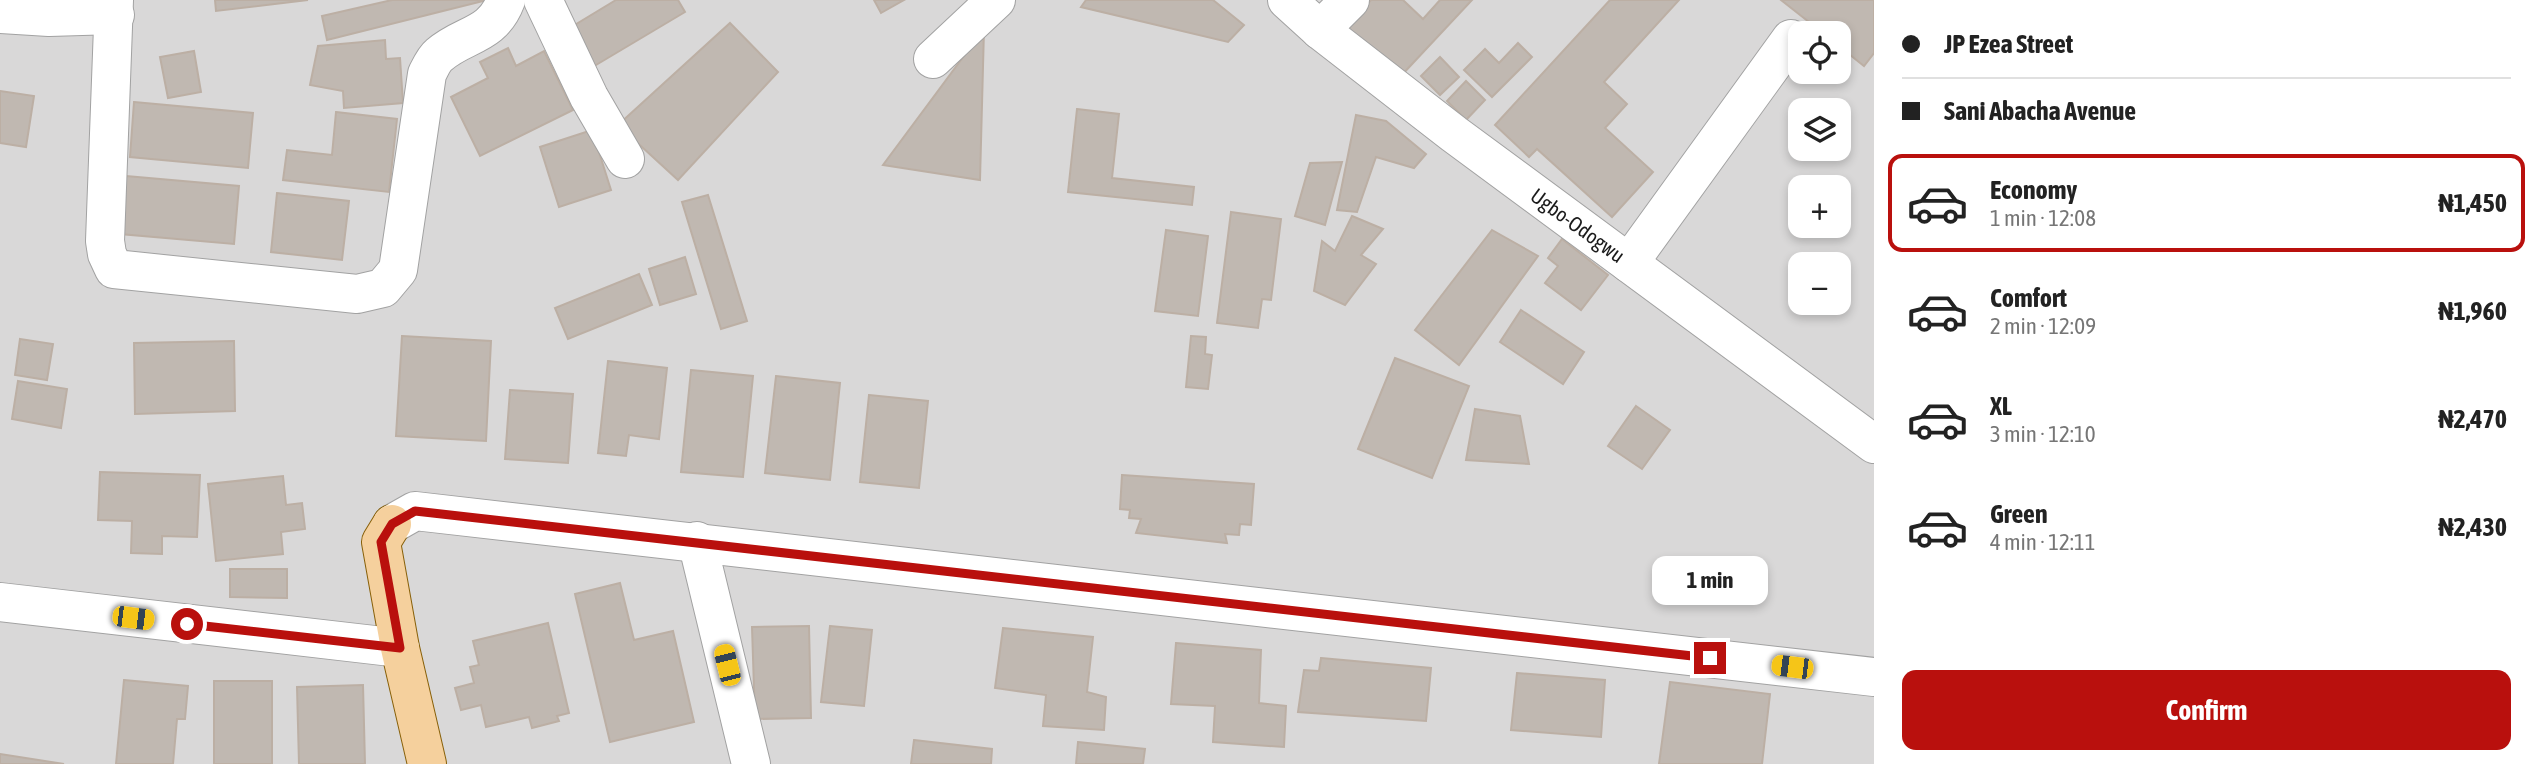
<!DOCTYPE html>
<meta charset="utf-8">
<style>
body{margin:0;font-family:"Asap Condensed",sans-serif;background:#f2f2f2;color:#222;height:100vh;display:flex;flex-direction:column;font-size:26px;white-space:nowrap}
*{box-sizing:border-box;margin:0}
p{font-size:23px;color:#767676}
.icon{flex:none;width:38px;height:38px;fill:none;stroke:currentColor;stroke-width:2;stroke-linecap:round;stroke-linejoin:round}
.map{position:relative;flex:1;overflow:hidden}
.side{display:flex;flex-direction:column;background:#fff;width:665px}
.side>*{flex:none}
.banner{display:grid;align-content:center;height:154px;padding:0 28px;background:#fff}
.tools{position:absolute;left:1788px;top:21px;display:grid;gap:14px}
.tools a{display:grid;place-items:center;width:63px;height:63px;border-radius:14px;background:#fff;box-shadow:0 4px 10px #0003;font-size:35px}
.end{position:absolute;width:32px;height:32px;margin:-16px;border:9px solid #b9100d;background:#fff;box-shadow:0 0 0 4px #fff}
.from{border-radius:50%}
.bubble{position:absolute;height:49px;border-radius:14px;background:#fff;box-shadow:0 4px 10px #0003;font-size:23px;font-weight:700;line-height:49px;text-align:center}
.car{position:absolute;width:21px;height:42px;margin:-21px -10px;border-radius:9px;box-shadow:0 0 5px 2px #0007;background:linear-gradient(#f5c518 24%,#345 0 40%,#f5c518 0 76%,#345 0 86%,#f5c518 0)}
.banner b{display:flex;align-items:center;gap:24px;height:66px;font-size:26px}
.banner b+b{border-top:2px solid #e0e0e0}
.banner i{width:18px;height:18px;background:#222}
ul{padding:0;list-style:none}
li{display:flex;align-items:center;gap:21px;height:98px;margin:0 14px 10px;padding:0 14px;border:4px solid transparent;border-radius:14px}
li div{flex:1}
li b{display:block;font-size:26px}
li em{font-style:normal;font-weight:700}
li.on{border-color:#b9100d}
li>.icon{width:63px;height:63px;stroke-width:1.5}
.action{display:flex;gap:14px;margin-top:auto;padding:14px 28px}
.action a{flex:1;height:80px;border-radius:14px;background:#b9100d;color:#fff;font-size:28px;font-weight:700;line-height:80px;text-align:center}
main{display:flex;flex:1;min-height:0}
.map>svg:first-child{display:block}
.residential{fill:#d9d8d8;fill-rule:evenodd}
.building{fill:#c0b8b1;stroke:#bcafa4;stroke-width:2}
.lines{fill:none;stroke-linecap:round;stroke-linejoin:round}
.minor-casing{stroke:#a2a2a2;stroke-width:40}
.major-casing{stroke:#886009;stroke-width:40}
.minor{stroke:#fff;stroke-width:38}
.major{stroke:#f5d09d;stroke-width:38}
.route{stroke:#b9100d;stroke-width:9}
.labels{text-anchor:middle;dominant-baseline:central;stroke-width:6;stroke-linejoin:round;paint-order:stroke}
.street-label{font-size:21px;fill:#1b1b1b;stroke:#fff}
</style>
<main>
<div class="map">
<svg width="1874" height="764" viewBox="0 0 1874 764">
<rect width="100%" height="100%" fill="#ece8e1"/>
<path class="residential" d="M0,0h1874v764h-1874zM1801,33h38v39h-38zM1801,110h38v39h-38zM1801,187h38v39h-38zM1801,264h38v39h-38z"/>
<g class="building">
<polygon points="215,0 308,0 216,11"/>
<polygon points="392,0 487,0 327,40 322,16"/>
<polygon points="616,0 678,0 685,12 591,68 568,29"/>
<polygon points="874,0 904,0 881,13"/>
<polygon points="1086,0 1213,0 1244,25 1228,42 1081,7"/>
<polygon points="1371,0 1403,0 1423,19 1440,0 1472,0 1399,78 1345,28"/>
<polygon points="1610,0 1679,0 1604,82 1627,104 1605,128 1653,172 1612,217 1537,149 1529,157 1495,125"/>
<polygon points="1781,0 1874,0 1874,53 1864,66 1839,46 1839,33 1823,33"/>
<polygon points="730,23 778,72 678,180 618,125"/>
<polygon points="984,29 980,180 883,165"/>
<polygon points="385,40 386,59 400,58 403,103 344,108 343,91 310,85 318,46"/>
<polygon points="1518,43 1532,57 1492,97 1464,70 1485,49 1499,63"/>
<polygon points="508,48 516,66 544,51 573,110 480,156 451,97 488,78 480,62"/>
<polygon points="194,51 201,92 168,98 160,57"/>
<polygon points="1440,57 1459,77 1440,95 1421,76"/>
<polygon points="1466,81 1485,100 1466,120 1447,101"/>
<polygon points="0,91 34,96 26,147 0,143"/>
<polygon points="134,102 253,113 248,168 130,157"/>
<polygon points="1077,109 1119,114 1112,178 1194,187 1192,205 1068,192"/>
<polygon points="336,112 397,119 389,192 283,180 287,150 332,155"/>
<polygon points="1356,115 1386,121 1426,154 1414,168 1376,157 1357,212 1337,210"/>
<polygon points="592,130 611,190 559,207 540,147"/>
<polygon points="1342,162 1325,225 1295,216 1310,163"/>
<polygon points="126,176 239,186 234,244 120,234"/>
<polygon points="277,193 349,201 342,260 271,252"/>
<polygon points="708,195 747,321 721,329 682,202"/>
<polygon points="1231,212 1281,219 1271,300 1262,299 1258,328 1217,323"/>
<polygon points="1352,216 1383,229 1361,255 1376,264 1345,305 1314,291 1322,241 1335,251"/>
<polygon points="1166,230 1208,236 1198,316 1155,311"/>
<polygon points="1492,230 1538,256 1459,365 1415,330"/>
<polygon points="1562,239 1608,275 1581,310 1545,283 1558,266 1548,258"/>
<polygon points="685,257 696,294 660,305 649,269"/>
<polygon points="639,274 652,305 568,339 555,308"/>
<polygon points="1521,310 1584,352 1563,384 1500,342"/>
<polygon points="402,336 491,341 486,441 396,436"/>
<polygon points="1191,336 1206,337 1205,354 1212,355 1208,389 1186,387"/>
<polygon points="20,339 53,344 47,380 15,375"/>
<polygon points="234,341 235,411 135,414 134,343"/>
<polygon points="1395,358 1469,386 1432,478 1358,449"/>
<polygon points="608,361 667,368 659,439 629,435 626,456 598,453"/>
<polygon points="691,370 753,376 743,477 681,472"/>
<polygon points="776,376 840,383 830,480 765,473"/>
<polygon points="18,381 67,389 61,428 12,419"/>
<polygon points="510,390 573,394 568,463 505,459"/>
<polygon points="869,395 928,401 919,488 860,482"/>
<polygon points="1636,406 1670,430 1642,469 1608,446"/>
<polygon points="1475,409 1520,416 1529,464 1466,460"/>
<polygon points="100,472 200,475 197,537 162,536 162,554 131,553 132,521 98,520"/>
<polygon points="1122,475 1254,484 1251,525 1240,524 1239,535 1225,534 1227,543 1136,533 1141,519 1129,518 1130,510 1120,509"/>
<polygon points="283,476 286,505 302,503 305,529 281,532 283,554 216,561 208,484"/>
<polygon points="230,569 287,569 287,598 230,597"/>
<polygon points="620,583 634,640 673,631 694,722 610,742 575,594"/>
<polygon points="548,623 569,713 557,716 559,721 532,728 529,717 486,727 481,705 461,710 455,688 474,683 470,667 479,665 473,641"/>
<polygon points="809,626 811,718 755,719 752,627"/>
<polygon points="830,626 872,630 864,706 821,702"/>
<polygon points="1003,628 1093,637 1087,692 1106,697 1104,730 1043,726 1046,695 995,688"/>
<polygon points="1176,643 1261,650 1259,703 1286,706 1284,747 1213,742 1215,706 1171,704"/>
<polygon points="1321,658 1431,668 1426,721 1298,712 1304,670 1319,671"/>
<polygon points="1517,673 1605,680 1601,737 1511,730"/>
<polygon points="124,680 188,686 185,719 177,719 173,764 116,764"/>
<rect x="214" y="681" width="58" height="83"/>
<polygon points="1670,682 1770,694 1762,764 1659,764"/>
<polygon points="363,685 365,764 299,764 297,687"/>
<polygon points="914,740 992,749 991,764 911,764"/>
<polygon points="1078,742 1145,749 1143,764 1076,764"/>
<polygon points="0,754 64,764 0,764"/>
</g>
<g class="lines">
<defs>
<g id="minor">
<path d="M114,0l-9,241 2,13 7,15 243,25 26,-6 15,-18 29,-196c3,-6 7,-15 12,-19 25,-22 53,-18 67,-55"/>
<polyline points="543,0 589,97 625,159"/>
<polyline points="1287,0 1320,30 1454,134 1874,444"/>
<polyline points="0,14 49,17 115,15"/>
<polyline points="1320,30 1350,0"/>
<polyline points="933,59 996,0"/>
<polyline points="1629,263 1791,39"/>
<polyline points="392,524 415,511 1874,677"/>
<polyline points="697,541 751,764"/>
<polyline points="0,602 400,648"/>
</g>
<polyline id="major" points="392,524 381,542 400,648 427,764"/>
</defs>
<use href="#minor" class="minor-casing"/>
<use href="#major" class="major-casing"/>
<use href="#minor" class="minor"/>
<use href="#major" class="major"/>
</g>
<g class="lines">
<polyline class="route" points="187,624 400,648 381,542 392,524 415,511 1710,658"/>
</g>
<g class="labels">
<g class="street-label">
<text transform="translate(1578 225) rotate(36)">Ugbo-Odogwu</text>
</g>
</g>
</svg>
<div class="tools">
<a><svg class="icon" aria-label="locate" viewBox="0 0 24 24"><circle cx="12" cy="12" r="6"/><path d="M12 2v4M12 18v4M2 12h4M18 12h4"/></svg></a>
<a><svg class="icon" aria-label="layers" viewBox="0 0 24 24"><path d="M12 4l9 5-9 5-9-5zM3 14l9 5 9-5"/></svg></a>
<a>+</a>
<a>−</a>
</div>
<i class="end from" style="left:187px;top:624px"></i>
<i class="end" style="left:1710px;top:658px"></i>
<div class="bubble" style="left:1652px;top:556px;width:116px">1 min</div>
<i class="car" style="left:133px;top:618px;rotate:97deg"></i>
<i class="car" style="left:727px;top:665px;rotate:346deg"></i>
<i class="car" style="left:1792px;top:667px;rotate:277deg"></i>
</div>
<section class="side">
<div class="banner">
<b><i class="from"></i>JP Ezea Street</b>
<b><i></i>Sani Abacha Avenue</b>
</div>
<ul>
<li class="on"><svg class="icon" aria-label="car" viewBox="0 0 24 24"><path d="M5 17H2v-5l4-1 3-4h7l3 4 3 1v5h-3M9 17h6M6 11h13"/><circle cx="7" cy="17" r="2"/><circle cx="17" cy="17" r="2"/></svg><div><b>Economy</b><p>1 min · 12:08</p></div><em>₦1,450</em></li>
<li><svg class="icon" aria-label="car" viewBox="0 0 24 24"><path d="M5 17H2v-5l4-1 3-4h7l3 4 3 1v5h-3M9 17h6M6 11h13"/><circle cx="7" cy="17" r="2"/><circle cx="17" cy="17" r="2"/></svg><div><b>Comfort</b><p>2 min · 12:09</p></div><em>₦1,960</em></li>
<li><svg class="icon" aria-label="car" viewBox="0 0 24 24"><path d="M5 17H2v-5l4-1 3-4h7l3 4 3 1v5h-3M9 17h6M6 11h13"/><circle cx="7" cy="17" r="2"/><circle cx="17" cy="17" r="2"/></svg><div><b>XL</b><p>3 min · 12:10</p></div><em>₦2,470</em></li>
<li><svg class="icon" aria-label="car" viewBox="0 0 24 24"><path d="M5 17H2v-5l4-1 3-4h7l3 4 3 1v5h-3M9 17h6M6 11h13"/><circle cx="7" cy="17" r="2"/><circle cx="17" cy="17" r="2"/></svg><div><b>Green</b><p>4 min · 12:11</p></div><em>₦2,430</em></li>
</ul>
<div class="action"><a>Confirm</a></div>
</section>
</main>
